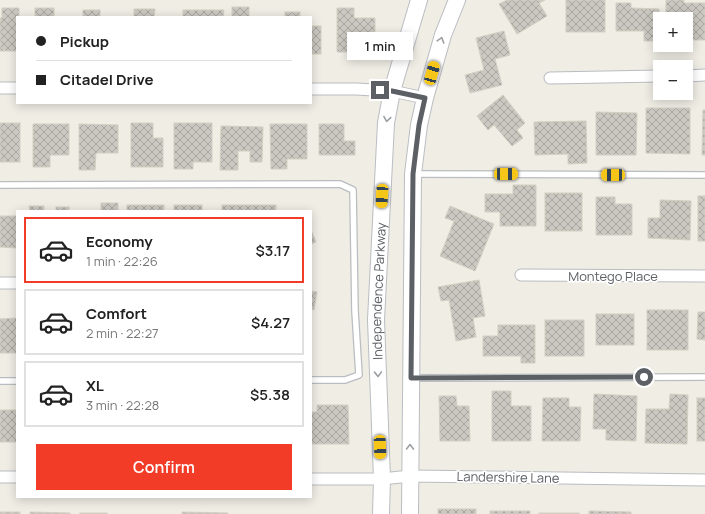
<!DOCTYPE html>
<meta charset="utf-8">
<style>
body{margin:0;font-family:Manrope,sans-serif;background:#f2f2f2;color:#222;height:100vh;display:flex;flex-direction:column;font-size:15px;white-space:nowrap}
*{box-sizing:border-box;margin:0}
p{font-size:13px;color:#767676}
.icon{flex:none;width:22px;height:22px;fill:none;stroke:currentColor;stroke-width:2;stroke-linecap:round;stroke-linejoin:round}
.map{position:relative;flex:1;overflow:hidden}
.details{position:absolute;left:16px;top:210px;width:296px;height:288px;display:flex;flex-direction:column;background:#fff;border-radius:0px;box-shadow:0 2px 10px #0003}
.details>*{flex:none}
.hud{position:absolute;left:16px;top:16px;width:296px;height:88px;border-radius:0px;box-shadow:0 2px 10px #0003;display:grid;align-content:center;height:88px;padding:0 20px;background:#fff}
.fabs{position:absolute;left:653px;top:12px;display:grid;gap:8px}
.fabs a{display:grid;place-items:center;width:40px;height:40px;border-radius:0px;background:#fff;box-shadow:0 2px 10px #0003;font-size:20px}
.end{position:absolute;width:18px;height:18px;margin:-9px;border:5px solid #5c6065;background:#fff;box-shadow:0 0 0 2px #fff}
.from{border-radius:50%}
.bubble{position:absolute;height:28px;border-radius:0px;background:#fff;box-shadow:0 2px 10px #0003;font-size:13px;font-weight:600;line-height:28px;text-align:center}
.car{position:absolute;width:12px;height:24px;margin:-12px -6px;border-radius:5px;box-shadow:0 0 3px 1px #0007;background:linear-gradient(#f5c518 24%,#345 0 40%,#f5c518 0 76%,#345 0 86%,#f5c518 0)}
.hud b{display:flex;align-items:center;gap:14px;height:38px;font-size:15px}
.hud b+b{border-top:1px solid #e0e0e0}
.hud i{width:10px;height:10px;background:#222}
ul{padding:7px 0 0;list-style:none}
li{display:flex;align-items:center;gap:12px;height:66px;margin:0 8px 6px;padding:0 12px;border:2px solid #e0e0e0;border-radius:0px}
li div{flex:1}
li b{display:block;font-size:15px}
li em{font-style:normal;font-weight:600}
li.selected{border-color:#f23c27}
li>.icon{width:36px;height:36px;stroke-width:1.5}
.primary-button{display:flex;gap:8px;margin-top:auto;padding:8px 20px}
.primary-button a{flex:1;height:46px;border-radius:0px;background:#f23c27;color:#fff;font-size:16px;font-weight:600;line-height:46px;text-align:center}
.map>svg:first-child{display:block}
.building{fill:url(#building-cross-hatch);stroke:#d4cfc2}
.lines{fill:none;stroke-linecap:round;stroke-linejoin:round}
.service-casing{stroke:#b9bcc1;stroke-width:8}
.minor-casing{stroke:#b9bcc1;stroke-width:13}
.secondary-casing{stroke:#babdc3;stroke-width:18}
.service{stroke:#fff;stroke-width:5.5}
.minor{stroke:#fff;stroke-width:11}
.secondary{stroke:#fff;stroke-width:16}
.oneway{stroke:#9da0a3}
.route{stroke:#5c6065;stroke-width:5}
.labels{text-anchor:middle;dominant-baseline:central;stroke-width:3.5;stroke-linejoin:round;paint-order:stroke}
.street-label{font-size:13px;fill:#5c6065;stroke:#fff}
</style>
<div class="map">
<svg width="705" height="514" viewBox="0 0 705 514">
<defs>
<pattern id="building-cross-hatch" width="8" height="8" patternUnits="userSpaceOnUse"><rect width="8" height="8" fill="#cac8c1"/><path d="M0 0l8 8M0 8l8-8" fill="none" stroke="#a7a6a0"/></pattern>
</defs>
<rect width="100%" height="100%" fill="#efede4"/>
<g class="building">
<polygon points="507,0 545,0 539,3 547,16 517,34 499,4"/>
<rect x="566" y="0" width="39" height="32"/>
<polygon points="666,0 684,0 684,3 705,3 705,40 686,40 686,19 666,19"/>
<polygon points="616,3 631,3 631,8 659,9 659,41 644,41 644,31 616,31"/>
<rect x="232" y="7" width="17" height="10"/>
<polygon points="2,8 19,8 19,17 17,17 17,51 0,51 0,18 2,18"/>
<rect x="35" y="8" width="19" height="9"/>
<polygon points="337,8 354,8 354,18 375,18 375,52 337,52"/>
<polygon points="134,9 155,9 154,17 174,17 134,17"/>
<rect x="83" y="10" width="17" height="7"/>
<polygon points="183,10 224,10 223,17 183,17"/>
<rect x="285" y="12" width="15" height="5"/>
<rect x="311" y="26" width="10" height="28"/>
<polygon points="504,31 510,55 495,59 502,85 470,93 465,75 484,70 476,38"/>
<polygon points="503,95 525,123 517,130 523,138 512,146 494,125 488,130 477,116"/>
<polygon points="646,108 690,108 690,154 646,153"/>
<polygon points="703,110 705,110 705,155 702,155"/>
<polygon points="596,112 637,113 636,155 596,155"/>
<polygon points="586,121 587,163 568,164 568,154 535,155 534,122"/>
<rect x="0" y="123" width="20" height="39"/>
<polygon points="131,123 153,123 153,138 163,138 163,167 131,167"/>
<polygon points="174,123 212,123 212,162 193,162 193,169 174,169"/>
<polygon points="33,124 69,124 69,155 50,155 50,167 33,167"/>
<polygon points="79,124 118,125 118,153 96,153 95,170 79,170"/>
<polygon points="270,124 307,124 307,159 287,159 287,169 271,169"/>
<polygon points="319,124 344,124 344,141 355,141 355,155 319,155"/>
<polygon points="221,126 263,127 262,162 250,162 250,151 238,151 238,170 220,170"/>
<polygon points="513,185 536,185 536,226 500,226 500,212 485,212 485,194 513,194"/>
<rect x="545" y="193" width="37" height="38"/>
<rect x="698" y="196" width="7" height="45"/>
<polygon points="596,197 615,197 615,204 632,204 632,235 596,235"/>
<polygon points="660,200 691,201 690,240 648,238 648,218 660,218"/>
<rect x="101" y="203" width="17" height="8"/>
<rect x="127" y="205" width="37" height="6"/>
<rect x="174" y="205" width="28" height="6"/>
<rect x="222" y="205" width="54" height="6"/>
<polygon points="29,206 44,206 44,211 30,211"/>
<polygon points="450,206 494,224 475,271 440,256 454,221 445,218"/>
<rect x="56" y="207" width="13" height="4"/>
<polygon points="0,216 17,216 17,248 0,247"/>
<polygon points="311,230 316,242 311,244"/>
<polygon points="479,280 485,316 473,318 476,337 456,341 449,300 441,301 438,287"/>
<polygon points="311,291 317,292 314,310 311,309"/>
<rect x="647" y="310" width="41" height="40"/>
<polygon points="698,312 705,312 705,340 697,339"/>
<rect x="596" y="314" width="38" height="31"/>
<polygon points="17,318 17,353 0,353 0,319"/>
<rect x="545" y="320" width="39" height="36"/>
<polygon points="498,325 535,325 535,363 521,363 521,356 483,356 483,336 498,336"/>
<polygon points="492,391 511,391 511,406 531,406 531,441 492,441"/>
<polygon points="594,394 637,396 636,441 606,440 606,429 593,429"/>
<polygon points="670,394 688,395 687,444 645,443 646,409 669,409"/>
<polygon points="439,396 456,396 457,406 469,406 470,441 440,441"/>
<polygon points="543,398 569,398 569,407 581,407 580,441 542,441"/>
<rect x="697" y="398" width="8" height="43"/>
<polygon points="317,405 348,405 349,444 311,444 311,412 317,412"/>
<rect x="0" y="410" width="17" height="32"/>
<rect x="438" y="509" width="38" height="5"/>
<rect x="490" y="511" width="40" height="3"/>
<polygon points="589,511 631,512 631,514 589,514"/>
<rect x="0" y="512" width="20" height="2"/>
<polygon points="30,512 70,513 70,514 30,514"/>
<polygon points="182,512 228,513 228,514 182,514"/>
<rect x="80" y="513" width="27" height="1"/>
<rect x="539" y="513" width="40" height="1"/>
</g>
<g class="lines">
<defs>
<g id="service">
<polyline points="415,174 705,175"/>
<polyline points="0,185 340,184 353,190 355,311 359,375 345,380 311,380"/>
<polyline points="413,378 705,377"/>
<polyline points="0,381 17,381"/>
</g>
<g id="minor">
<polyline points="686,76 705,75"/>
<polyline points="550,78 660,76"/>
<polyline points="0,88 17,88"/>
<polyline points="311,89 356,89 392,91 425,98"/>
<polyline points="521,275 705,276"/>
<polyline points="0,283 17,283"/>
<polyline points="0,477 17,477"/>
<polyline points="311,479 382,479 410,476 705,480"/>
</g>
<g id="secondary">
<path id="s1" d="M381,514l1,-35 -6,-159 10,-197 6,-32 27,-91"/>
<polyline points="410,514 413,174 419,125 425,98 443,35 457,0"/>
</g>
</defs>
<use href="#service" class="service-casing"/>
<use href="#minor" class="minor-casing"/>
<use href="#secondary" class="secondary-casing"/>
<use href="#service" class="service"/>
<use href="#minor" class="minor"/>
<use href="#secondary" class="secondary"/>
</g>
<defs><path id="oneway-chevron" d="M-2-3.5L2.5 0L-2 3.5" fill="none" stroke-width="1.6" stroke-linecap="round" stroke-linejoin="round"/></defs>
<g class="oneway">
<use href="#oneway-chevron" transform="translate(441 40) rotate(-73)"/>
<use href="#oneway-chevron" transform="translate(387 119) rotate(99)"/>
<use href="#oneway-chevron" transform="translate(378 374) rotate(88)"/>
<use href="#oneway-chevron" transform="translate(410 447) rotate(-89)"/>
</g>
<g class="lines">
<polyline class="route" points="380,90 392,91 425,98 419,125 413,174 411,378 644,377"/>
</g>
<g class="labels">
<g class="street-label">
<text x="613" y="276">Montego Place</text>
<text stroke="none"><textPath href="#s1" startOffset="223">Independence Parkway</textPath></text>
<text transform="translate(508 477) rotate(1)">Landershire Lane</text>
</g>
</g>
</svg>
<div class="fabs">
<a>+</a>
<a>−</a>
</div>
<i class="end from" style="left:644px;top:377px"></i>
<i class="end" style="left:380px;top:90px"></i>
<div class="bubble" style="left:347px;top:32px;width:66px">1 min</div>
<i class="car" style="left:432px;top:73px;rotate:16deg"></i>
<i class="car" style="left:506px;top:174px;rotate:90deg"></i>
<i class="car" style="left:613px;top:175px;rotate:270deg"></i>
<i class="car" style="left:382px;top:196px;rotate:183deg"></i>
<i class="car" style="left:380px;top:447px;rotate:178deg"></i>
<div class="hud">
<b><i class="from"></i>Pickup</b>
<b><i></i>Citadel Drive</b>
</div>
<section class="details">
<ul>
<li class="selected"><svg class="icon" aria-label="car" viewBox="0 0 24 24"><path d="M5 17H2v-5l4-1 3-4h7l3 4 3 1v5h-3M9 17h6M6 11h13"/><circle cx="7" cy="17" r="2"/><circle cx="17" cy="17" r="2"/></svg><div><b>Economy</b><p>1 min · 22:26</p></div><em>$3.17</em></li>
<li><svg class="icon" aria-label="car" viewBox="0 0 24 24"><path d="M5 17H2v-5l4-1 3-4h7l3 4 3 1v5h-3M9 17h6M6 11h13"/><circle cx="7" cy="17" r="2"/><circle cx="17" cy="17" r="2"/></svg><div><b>Comfort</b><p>2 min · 22:27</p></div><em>$4.27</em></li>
<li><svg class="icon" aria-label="car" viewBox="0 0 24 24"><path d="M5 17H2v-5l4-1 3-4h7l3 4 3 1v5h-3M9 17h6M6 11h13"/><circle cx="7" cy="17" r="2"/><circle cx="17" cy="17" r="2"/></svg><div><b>XL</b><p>3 min · 22:28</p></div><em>$5.38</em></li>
</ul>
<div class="primary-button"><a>Confirm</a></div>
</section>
</div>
